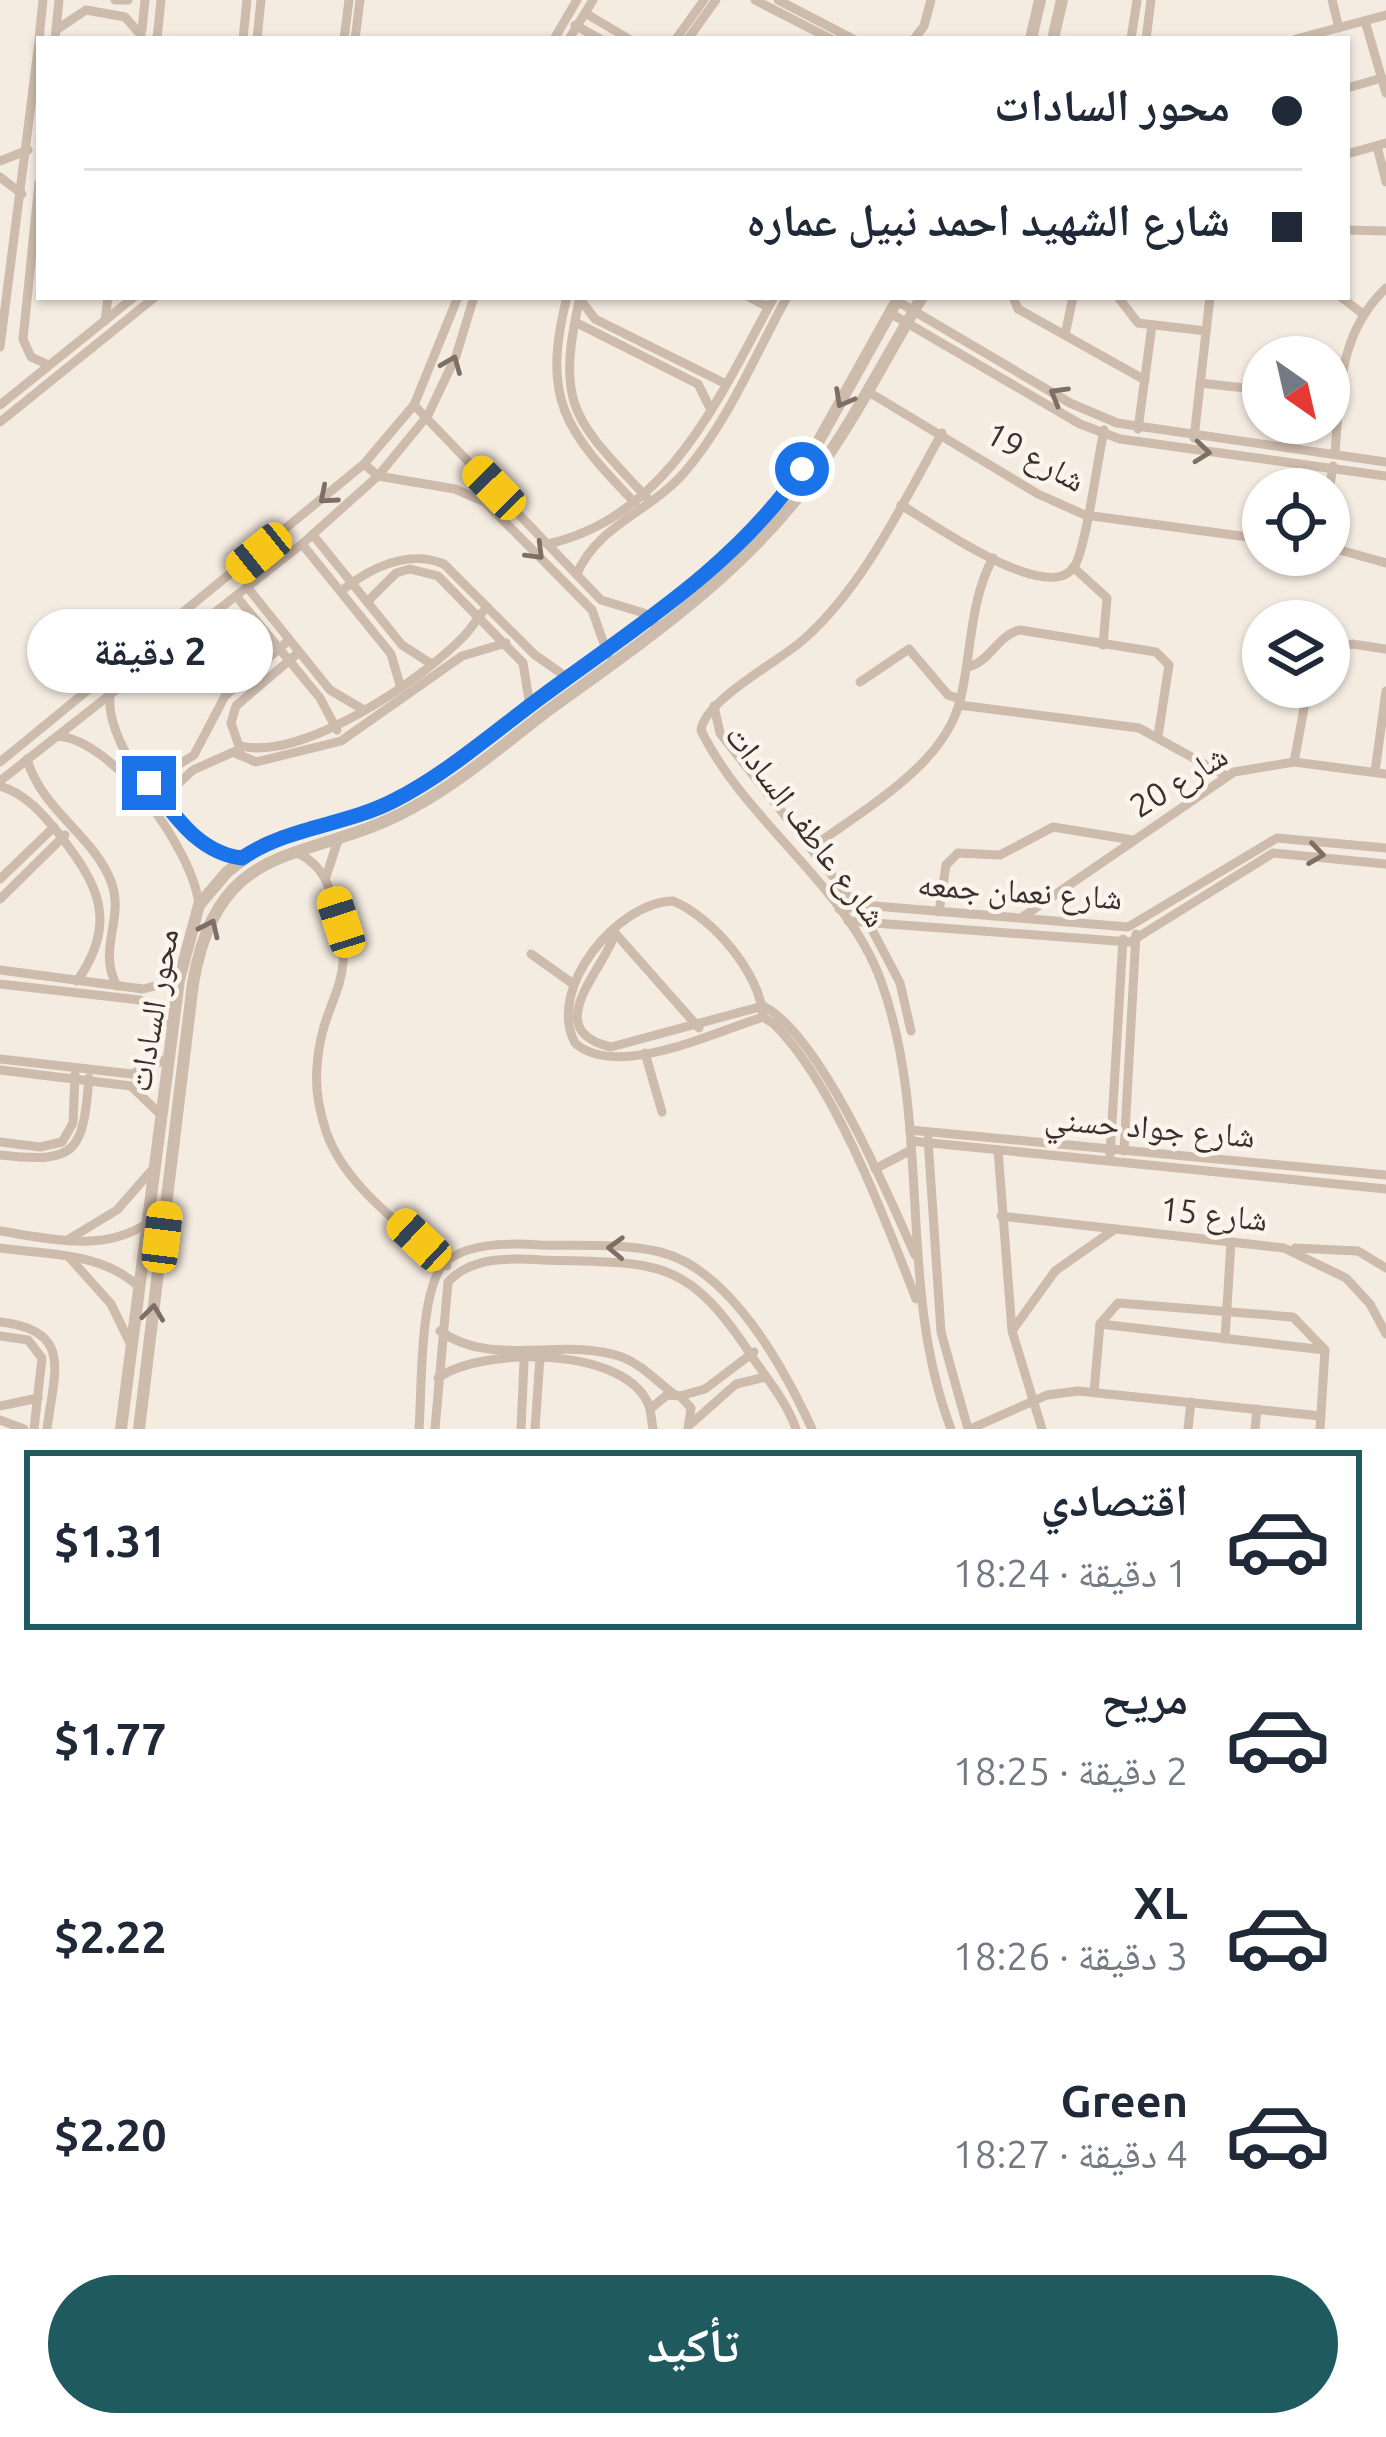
<!DOCTYPE html>
<html lang="ar">
<meta charset="utf-8">
<style>
body{margin:0;font-family:Ubuntu,"Noto Naskh Arabic",sans-serif;background:#f2f2f3;color:#1f2937;direction:rtl;height:100vh;display:flex;flex-direction:column;font-size:45px;white-space:nowrap}
*{box-sizing:border-box;margin:0}
p{font-size:39px;color:#747a83}
.icon{flex:none;width:66px;height:66px;fill:none;stroke:currentColor;stroke-width:2;stroke-linecap:round;stroke-linejoin:round}
.map{position:relative;height:1429px;overflow:hidden;direction:ltr}
.side{display:flex;flex-direction:column;background:#fff;flex:1}
.side>*{flex:none}
.top-card{position:absolute;left:36px;top:36px;width:1314px;height:264px;border-radius:0px;box-shadow:0 3px 9px #0004;direction:rtl;display:grid;align-content:center;height:264px;padding:0 48px;background:#fff}
.needle{width:78px;rotate:146deg}
.fabs{position:absolute;left:1242px;top:336px;display:grid;gap:24px}
.fabs a{display:grid;place-items:center;width:108px;height:108px;border-radius:50%;background:#fff;box-shadow:0 3px 9px #0004;font-size:60px}
.end{position:absolute;width:54px;height:54px;margin:-27px;border:15px solid #1a73e8;background:#fff;box-shadow:0 0 0 6px #fff}
.from{border-radius:50%}
.bubble{position:absolute;height:84px;border-radius:42px;background:#fff;box-shadow:0 3px 9px #0004;font-size:39px;font-weight:700;line-height:84px;text-align:center;direction:rtl}
.car{position:absolute;width:36px;height:72px;margin:-36px -18px;border-radius:15px;box-shadow:0 0 9px 3px #0007;background:linear-gradient(#f5c518 24%,#345 0 40%,#f5c518 0 76%,#345 0 86%,#f5c518 0)}
.top-card b{display:flex;align-items:center;gap:42px;height:114px;font-size:45px}
.top-card b+b{border-top:3px solid #e0e1e3}
.top-card i{width:30px;height:30px;background:#1f2937}
ul{padding:21px 0 0;list-style:none}
li{display:flex;align-items:center;gap:36px;height:180px;margin:0 24px 18px;padding:0 24px;border:6px solid transparent;border-radius:0px}
li div{flex:1}
li b{display:block;font-size:45px}
li em{font-style:normal;font-weight:700}
li.selected{border-color:#1f5a5e}
li>.icon{width:108px;height:108px;stroke-width:1.5}
.action{display:flex;gap:24px;margin-top:auto;padding:24px 48px}
.action a{flex:1;height:138px;border-radius:72px;background:#1f5a5e;color:#fff;font-size:48px;font-weight:700;line-height:138px;text-align:center}
.map>svg:first-child{display:block}
.lines{fill:none;stroke-linecap:round;stroke-linejoin:round}
.minor{stroke:#cdbbac;stroke-width:9}
.tertiary{stroke:#cdbbac;stroke-width:12}
.oneway{stroke:#7d6f65}
.route{stroke:#1a73e8;stroke-width:15}
.labels{text-anchor:middle;dominant-baseline:central;stroke-width:9;stroke-linejoin:round;paint-order:stroke}
.street-label{font-size:33px;fill:#3b302b;stroke:#fbf5ee}
</style>
<div class="map">
<svg width="1386" height="1429" viewBox="0 0 1386 1429">
<rect width="100%" height="100%" fill="#f4ebe1"/>
<g class="lines">
<g class="minor">
<polyline points="115,0 128,0"/>
<polyline points="755,0 831,39"/>
<polyline points="778,0 853,39"/>
<polyline points="1332,0 1339,28"/>
<polyline points="585,13 629,39"/>
<polyline points="1365,21 1386,93"/>
<polyline points="575,25 600,39"/>
<polyline points="56,30 86,10 125,17 141,35"/>
<polyline points="142,30 145,0"/>
<polyline points="39,39 43,0"/>
<polyline points="55,39 59,0"/>
<polyline points="157,39 161,0"/>
<polyline points="243,39 247,0"/>
<polyline points="257,39 261,0"/>
<polyline points="344,39 349,0"/>
<polyline points="355,39 360,0"/>
<polyline points="554,39 577,0"/>
<polyline points="569,39 593,0"/>
<polyline points="676,39 704,0"/>
<polyline points="688,39 716,0"/>
<polyline points="914,39 924,26 931,0"/>
<polyline points="1131,39 1137,0"/>
<polyline points="1146,39 1151,0"/>
<polyline points="1296,39 1386,15"/>
<polyline points="1347,88 1382,78"/>
<polyline points="1377,146 1386,182"/>
<polyline points="1347,154 1386,143"/>
<polyline points="0,161 28,150"/>
<polyline points="0,177 22,194"/>
<polyline points="39,183 23,339 31,357 49,365"/>
<polyline points="1347,230 1386,231"/>
<path d="M567,297c-26,103 -2,133 68,206"/>
<path d="M580,297c-25,111 -6,122 68,202"/>
<polyline points="749,297 768,307"/>
<polyline points="1013,297 1018,309 1145,380"/>
<polyline points="1118,297 1138,323 1206,331"/>
<polyline points="1341,297 1363,314"/>
<polyline points="580,299 595,319 726,384"/>
<polyline points="897,301 1070,403 1117,423 1386,462"/>
<polyline points="890,313 1080,424 1120,439 1386,476"/>
<polyline points="105,321 108,297"/>
<polyline points="575,322 698,384 711,410"/>
<polyline points="1065,335 1073,297"/>
<polyline points="0,347 39,42"/>
<polyline points="1200,383 1263,390"/>
<polyline points="867,391 1038,494 1085,515 1263,539"/>
<polyline points="0,405 134,297"/>
<polyline points="414,405 601,600 644,613 659,629"/>
<polyline points="0,422 155,297"/>
<polyline points="1138,429 1152,325"/>
<path d="M942,433c-40,71 -77,152 -139,207 -25,22 -98,60 -102,90 42,89 146,156 180,251 52,144 15,304 70,448"/>
<polyline points="1194,438 1210,297"/>
<path d="M1335,453c5,-62 3,-119 51,-165"/>
<polyline points="364,464 378,476 455,489 485,502 592,610 608,655"/>
<polyline points="1329,492 1333,466"/>
<path d="M901,505c31,18 146,101 173,62 12,-18 24,-110 30,-137"/>
<polyline points="313,535 402,645 430,663"/>
<polyline points="302,544 391,654 400,685"/>
<path d="M548,544c121,-27 172,-149 226,-247"/>
<polyline points="1329,547 1386,563"/>
<polyline points="1073,567 1107,598 1103,645"/>
<path d="M577,574c19,-47 73,-63 106,-100 44,-50 72,-119 104,-177"/>
<polyline points="247,587 330,690 364,710"/>
<path d="M341,591c29,-23 67,-42 103,-27l91,91 33,23"/>
<polyline points="236,596 320,698 337,730"/>
<polyline points="367,602 396,573 410,569 438,576 523,663 530,706"/>
<polyline points="1329,651 1352,644 1386,649"/>
<path d="M967,667c24,-5 29,-31 53,-37l136,22 13,13 -11,71"/>
<polyline points="860,682 909,649 948,695 960,699"/>
<path d="M110,695c-6,54 78,157 133,163"/>
<polyline points="959,705 1139,728 1226,776"/>
<polyline points="714,706 720,733 867,920 900,983 911,1031"/>
<path d="M58,736c57,5 135,114 141,169"/>
<path d="M241,746c62,15 181,-66 223,-110 9,-9 14,-20 23,-29"/>
<polyline points="235,753 256,762 341,741 462,656 506,643"/>
<path d="M27,759c14,51 68,77 85,125 12,36 -15,66 5,102"/>
<polyline points="0,762 364,464 414,405 458,297"/>
<polyline points="1294,762 1308,687"/>
<polyline points="1375,772 1386,691"/>
<polyline points="0,781 302,544 378,476 428,415 456,356 474,297"/>
<polyline points="149,783 194,755 225,696 289,640"/>
<path d="M0,786c26,8 42,27 59,48 39,50 60,88 18,147"/>
<polyline points="150,810 193,770 240,749 231,723 236,706 299,652"/>
<path d="M812,848c51,-39 131,-81 148,-147 12,-48 9,-99 33,-143"/>
<path d="M295,852c22,9 31,25 38,47 29,89 -11,92 -16,168 -2,22 2,43 9,64 18,55 80,97 121,135"/>
<polyline points="326,877 339,837"/>
<polyline points="0,879 54,827"/>
<polyline points="0,899 65,835"/>
<polyline points="839,909 875,906 1128,927 1277,838 1386,848"/>
<polyline points="939,912 946,865 958,853 1000,855 1053,827 1133,840"/>
<polyline points="1021,918 1234,772 1294,762 1386,774"/>
<polyline points="848,921 1130,942 1273,853 1386,864"/>
<path d="M615,933c-8,33 -78,97 -4,114l152,-41c57,28 125,188 152,249"/>
<polyline points="615,933 699,1028"/>
<polyline points="531,954 572,983"/>
<polyline points="0,970 143,989 179,980"/>
<polyline points="0,984 140,1000 173,1026"/>
<path d="M763,1017c-2,-43 -51,-100 -90,-116 -55,1 -127,87 -98,142 41,37 140,-11 188,-26l11,7c61,60 111,195 142,275"/>
<polyline points="645,1053 662,1112"/>
<polyline points="0,1059 132,1074 169,1058"/>
<polyline points="0,1070 131,1086 161,1115"/>
<polyline points="910,1130 1386,1175"/>
<polyline points="928,1139 941,1332 968,1429"/>
<polyline points="911,1141 1386,1189"/>
<polyline points="0,1142 40,1147 62,1142 73,1123 75,1074"/>
<polyline points="998,1150 1012,1331 1042,1429"/>
<polyline points="1124,1151 1136,934"/>
<path d="M0,1155c77,9 83,-3 89,-77"/>
<polyline points="1110,1155 1123,939"/>
<polyline points="875,1169 911,1150"/>
<polyline points="1001,1216 1284,1248 1346,1278 1370,1304 1386,1334"/>
<path d="M0,1231c52,8 102,22 148,-8"/>
<polyline points="69,1239 117,1210 152,1170"/>
<path d="M0,1248c48,7 102,4 139,39"/>
<polyline points="1295,1248 1358,1251 1386,1268"/>
<polyline points="69,1257 111,1304 131,1345"/>
<path d="M0,1322c74,8 54,50 47,107"/>
<polyline points="1100,1324 1325,1350"/>
<polyline points="1014,1328 1055,1271 1115,1229"/>
<path d="M440,1331c53,38 123,5 182,26 21,8 35,25 53,38"/>
<polyline points="0,1336 28,1340 42,1358 34,1429"/>
<polyline points="1225,1339 1231,1242"/>
<path d="M438,1378c44,-32 194,-32 212,31"/>
<polyline points="1094,1392 1100,1324 1118,1303 1293,1317 1325,1350 1320,1429"/>
<polyline points="680,1396 705,1389 754,1352"/>
<polyline points="0,1406 38,1398"/>
<polyline points="0,1420 24,1429"/>
<polyline points="692,1423 736,1384 766,1377"/>
<path d="M419,1429c3,-38 0,-135 24,-164 20,-23 69,-22 97,-20 39,1 82,-2 120,7 70,17 124,116 152,177"/>
<path d="M435,1429l13,-147c24,-26 62,-24 95,-22 115,4 143,-5 210,98 16,23 34,45 43,71"/>
<polyline points="521,1429 524,1361"/>
<polyline points="535,1429 540,1357"/>
<polyline points="653,1429 650,1409 667,1395 680,1396 691,1408 688,1429"/>
<polyline points="970,1429 1047,1395 1078,1391 1321,1416"/>
<polyline points="1188,1429 1191,1402"/>
<polyline points="1255,1429 1257,1409"/>
</g>
<g class="tertiary">
<polyline points="1031,39 1040,0"/>
<polyline points="1053,39 1062,0"/>
<polyline points="121,1429 179,980 199,905 227,872 265,843 364,814 416,789 695,586 752,533 803,469 899,297"/>
<path d="M139,1429l54,-446c26,-150 117,-118 219,-175 48,-26 91,-63 134,-96 96,-70 197,-137 267,-235 41,-56 73,-120 109,-180"/>
</g>
</g>
<defs><path id="oneway-chevron" d="M-2-3.5L2.5 0L-2 3.5" fill="none" stroke-width="1.6" stroke-linecap="round" stroke-linejoin="round" transform="scale(3)"/></defs>
<g class="oneway">
<use href="#oneway-chevron" transform="translate(452 364) rotate(-68)"/>
<use href="#oneway-chevron" transform="translate(1058 395) rotate(-150)"/>
<use href="#oneway-chevron" transform="translate(843 399) rotate(119)"/>
<use href="#oneway-chevron" transform="translate(1202 452) rotate(6)"/>
<use href="#oneway-chevron" transform="translate(327 496) rotate(139)"/>
<use href="#oneway-chevron" transform="translate(536 552) rotate(45)"/>
<use href="#oneway-chevron" transform="translate(1316 854) rotate(8)"/>
<use href="#oneway-chevron" transform="translate(210 928) rotate(-65)"/>
<use href="#oneway-chevron" transform="translate(616 1248) rotate(-178)"/>
<use href="#oneway-chevron" transform="translate(153 1313) rotate(-83)"/>
</g>
<g class="lines">
<path class="route" d="M149,783c26,32 49,70 93,75 48,-32 103,-32 153,-58 53,-27 100,-69 149,-105 93,-69 191,-129 258,-226"/>
</g>
<g class="labels">
<g class="street-label">
<text transform="translate(1036 456) rotate(29)">شارع 19</text>
<text transform="translate(1178 780) rotate(-32)">شارع 20</text>
<text transform="translate(807 825) rotate(53)">شارع عاطف السادات</text>
<text transform="translate(1020 890) rotate(4)">شارع نعمان جمعه</text>
<text transform="translate(152 1010) rotate(-80)">محور السادات</text>
<text transform="translate(1150 1126) rotate(5)">شارع جواد حسني</text>
<text transform="translate(1214 1213) rotate(6)">شارع 15</text>
</g>
</g>
</svg>
<div class="fabs">
<a><svg class="needle" viewBox="-14 -14 28 28"><path d="M0-13l5 13h-10z" fill="#e53935"/><path d="M0 13l5-13h-10z" fill="#747a83"/></svg></a>
<a><svg class="icon" aria-label="locate" viewBox="0 0 24 24"><circle cx="12" cy="12" r="6"/><path d="M12 2v4M12 18v4M2 12h4M18 12h4"/></svg></a>
<a><svg class="icon" aria-label="layers" viewBox="0 0 24 24"><path d="M12 4l9 5-9 5-9-5zM3 14l9 5 9-5"/></svg></a>
</div>
<i class="end from" style="left:802px;top:469px"></i>
<i class="end" style="left:149px;top:783px"></i>
<div class="bubble" style="left:27px;top:609px;width:246px">2 دقيقة</div>
<i class="car" style="left:494px;top:488px;rotate:316deg"></i>
<i class="car" style="left:259px;top:553px;rotate:231deg"></i>
<i class="car" style="left:341px;top:922px;rotate:342deg"></i>
<i class="car" style="left:162px;top:1237px;rotate:7deg"></i>
<i class="car" style="left:419px;top:1240px;rotate:313deg"></i>
<div class="top-card">
<b><i class="from"></i>محور السادات</b>
<b><i></i>شارع الشهيد احمد نبيل عماره</b>
</div>
</div>
<section class="side">
<ul>
<li class="selected"><svg class="icon" aria-label="car" viewBox="0 0 24 24"><path d="M5 17H2v-5l4-1 3-4h7l3 4 3 1v5h-3M9 17h6M6 11h13"/><circle cx="7" cy="17" r="2"/><circle cx="17" cy="17" r="2"/></svg><div><b>اقتصادي</b><p>1 دقيقة · 18:24</p></div><em>$1.31</em></li>
<li><svg class="icon" aria-label="car" viewBox="0 0 24 24"><path d="M5 17H2v-5l4-1 3-4h7l3 4 3 1v5h-3M9 17h6M6 11h13"/><circle cx="7" cy="17" r="2"/><circle cx="17" cy="17" r="2"/></svg><div><b>مريح</b><p>2 دقيقة · 18:25</p></div><em>$1.77</em></li>
<li><svg class="icon" aria-label="car" viewBox="0 0 24 24"><path d="M5 17H2v-5l4-1 3-4h7l3 4 3 1v5h-3M9 17h6M6 11h13"/><circle cx="7" cy="17" r="2"/><circle cx="17" cy="17" r="2"/></svg><div><b>XL</b><p>3 دقيقة · 18:26</p></div><em>$2.22</em></li>
<li><svg class="icon" aria-label="car" viewBox="0 0 24 24"><path d="M5 17H2v-5l4-1 3-4h7l3 4 3 1v5h-3M9 17h6M6 11h13"/><circle cx="7" cy="17" r="2"/><circle cx="17" cy="17" r="2"/></svg><div><b>Green</b><p>4 دقيقة · 18:27</p></div><em>$2.20</em></li>
</ul>
<div class="action"><a>تأكيد</a></div>
</section>
